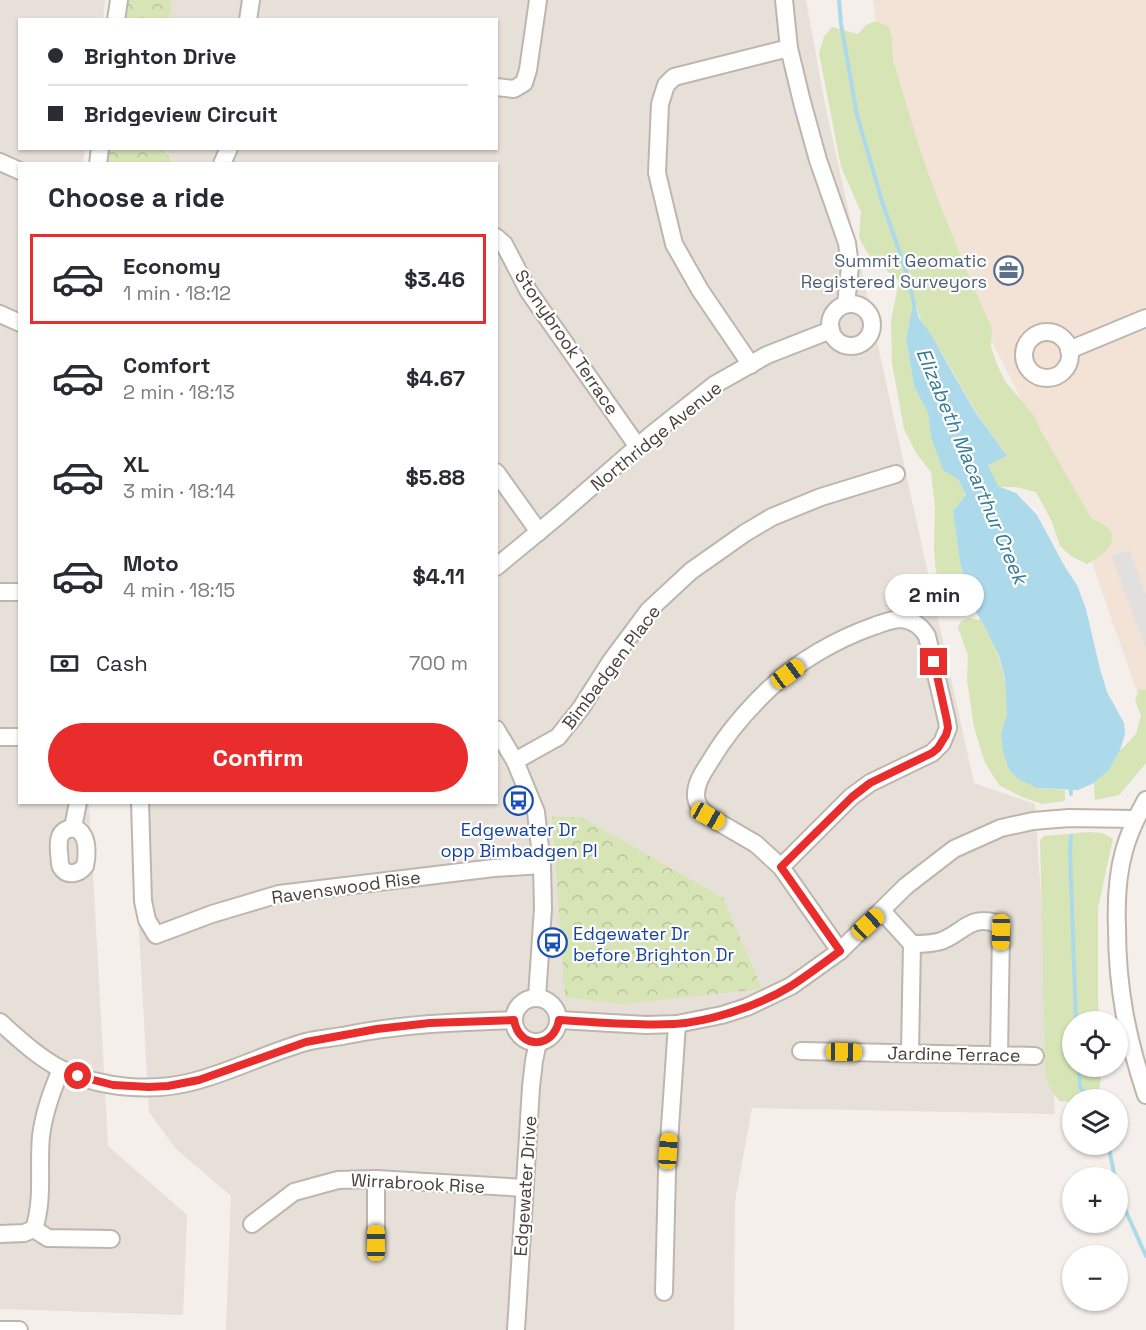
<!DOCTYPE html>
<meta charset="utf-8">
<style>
body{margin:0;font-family:"Space Grotesk",sans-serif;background:#f2f2f3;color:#2b2b33;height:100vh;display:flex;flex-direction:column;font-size:22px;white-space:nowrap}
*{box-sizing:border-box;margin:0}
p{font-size:20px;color:#7c7c81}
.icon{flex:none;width:33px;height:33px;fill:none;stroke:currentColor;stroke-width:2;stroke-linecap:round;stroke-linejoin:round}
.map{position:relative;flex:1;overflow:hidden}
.drawer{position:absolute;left:18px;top:162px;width:480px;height:642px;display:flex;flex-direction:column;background:#fff;border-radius:0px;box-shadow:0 2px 4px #0004}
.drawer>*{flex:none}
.banner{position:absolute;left:18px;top:18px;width:480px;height:132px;border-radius:0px;box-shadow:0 2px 4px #0004;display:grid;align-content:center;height:132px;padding:0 30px;background:#fff}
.tools{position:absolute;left:1062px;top:1011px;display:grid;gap:12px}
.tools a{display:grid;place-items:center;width:66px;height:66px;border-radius:50%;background:#fff;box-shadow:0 2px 4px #0004;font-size:30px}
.end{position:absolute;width:27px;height:27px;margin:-14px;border:8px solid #e82d2c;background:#fff;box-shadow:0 0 0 3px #fff}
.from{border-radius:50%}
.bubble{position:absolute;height:42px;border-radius:21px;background:#fff;box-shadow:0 2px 4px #0004;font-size:20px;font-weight:700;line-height:42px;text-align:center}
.car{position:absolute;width:18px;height:36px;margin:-18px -9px;border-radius:8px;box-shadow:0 0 4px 2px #0007;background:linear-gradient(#f5c518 24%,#345 0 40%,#f5c518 0 76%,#345 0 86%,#f5c518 0)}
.banner b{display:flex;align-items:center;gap:21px;height:57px;font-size:22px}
.banner b+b{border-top:2px solid #e1e1e2}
.banner i{width:15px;height:15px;background:#2b2b33}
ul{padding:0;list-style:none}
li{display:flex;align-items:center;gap:18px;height:90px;margin:0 12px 9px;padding:0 18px;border:3px solid transparent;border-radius:0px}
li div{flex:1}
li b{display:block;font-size:22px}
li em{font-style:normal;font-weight:700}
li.current{border-color:#e82d2c}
li>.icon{width:54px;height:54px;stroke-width:1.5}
h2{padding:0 30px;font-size:27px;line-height:72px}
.pay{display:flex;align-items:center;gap:15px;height:66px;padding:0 30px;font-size:22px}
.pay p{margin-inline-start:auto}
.action{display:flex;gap:12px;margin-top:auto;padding:12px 30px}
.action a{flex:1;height:69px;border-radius:36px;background:#e82d2c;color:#fff;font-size:24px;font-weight:700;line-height:69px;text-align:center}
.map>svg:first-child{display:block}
.residential{fill:#e7e0d8}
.commercial{fill:#f3e3d7}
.grass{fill:#d6e4b6}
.forest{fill:url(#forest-crowns)}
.parking{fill:#e2e0de}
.water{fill:#acdaeb}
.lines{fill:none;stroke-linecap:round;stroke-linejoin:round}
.stream{stroke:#acdaeb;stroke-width:4}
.minor-casing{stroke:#beb6ad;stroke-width:20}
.minor{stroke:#fff;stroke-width:16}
.route{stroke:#e82d2c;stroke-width:8}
.labels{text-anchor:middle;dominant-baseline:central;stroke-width:4.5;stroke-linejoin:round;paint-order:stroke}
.service-label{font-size:18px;fill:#4e5e75;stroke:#fff;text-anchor:end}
.street-label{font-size:18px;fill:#473f39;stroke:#fff}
.transit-label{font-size:18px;fill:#164399;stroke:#fff}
.water-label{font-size:20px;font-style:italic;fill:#347a94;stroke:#fff}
</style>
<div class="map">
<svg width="1146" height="1330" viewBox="0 0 1146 1330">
<defs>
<pattern id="forest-crowns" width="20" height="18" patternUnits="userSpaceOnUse" patternTransform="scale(1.5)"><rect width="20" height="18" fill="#d6e4b6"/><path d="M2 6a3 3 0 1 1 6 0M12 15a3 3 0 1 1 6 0" fill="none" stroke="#b9c59d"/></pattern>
</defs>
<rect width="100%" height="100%" fill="#f4efea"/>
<g class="residential">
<polygon points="0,0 105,0 103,19 20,20 20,148 85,149 83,163 20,164 20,802 89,803 108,1146 187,1215 183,1315 0,1309"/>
<polygon points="172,0 806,0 825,104 974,783 1035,804 1055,1114 752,1108 735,1202 734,1330 226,1330 231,1196 175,1148 149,1112 132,803 496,802 496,164 174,164 165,149 496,148 496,20 170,19"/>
</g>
<polygon class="commercial" points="873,0 1146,0 1146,713 1137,692 1084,540 1017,391 960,279 876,21"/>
<g class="grass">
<path d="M876,21l13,6 3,12 1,21 28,93 17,47 34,84 20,44 -1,19 5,15 9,19 30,36 6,14 51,88c35,13 19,32 -5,45l-16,-8 -11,-10 -8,-24 -16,-30 -20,-5h-18l-10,-22 19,-9 -33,-47 -26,-46 -27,-43 -7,-20 -8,39 8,47 14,26 3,25 27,41 8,18 -13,15 7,51 8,30 -14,5 -10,-4 -8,-21 -2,-23 1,-42 -4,-35 -15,-19 -12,-24 -12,-66 -1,-42 8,-40 -30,-26 -10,-17 2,-26 -20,-45 -22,-114 5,-16 8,-10 26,7 8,-9z"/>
<path d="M969,618l12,2c17,28 27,59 26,91 -1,7 -4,16 -6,23l36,54 28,2v11l-23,3 -20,-7 -23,-12 -14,-22 -11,-36 -7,-47 1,-25 -10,-27 3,-7z"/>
<polygon points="1139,689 1146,690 1146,763 1119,795 1095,800 1094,783 1109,770 1120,750 1125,746 1136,734 1141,715 1135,701"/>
<path d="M1089,832l13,1 11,6 -15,69v90l1,23 -27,1v44l30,1 -3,24 -4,7 -23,2v2l-12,-1c-16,-16 -14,-26 -15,-47l-5,-214 4,-4z"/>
</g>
<g class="forest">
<polygon points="127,0 172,0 170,19 125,19"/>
<polygon points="109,148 164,149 173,163 107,163"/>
<polygon points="552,816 583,818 723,898 762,989 623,1004 565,997"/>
</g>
<polygon class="parking" points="1129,550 1146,595 1146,648 1111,556"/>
<polygon class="water" points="914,299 919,318 930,333 974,410 1007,456 988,465 998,486 1016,493 1037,515 1065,567 1077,585 1086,609 1100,669 1107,692 1124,723 1125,734 1120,750 1109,770 1094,783 1078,790 1037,788 1017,778 1009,769 1003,752 1001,734 1007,713 1005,679 999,656 986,629 970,602 960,562 953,511 966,495 958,479 943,470 931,437 928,413 914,386 906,339"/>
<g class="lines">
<g class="stream">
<polyline points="839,0 841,24 857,115 881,198 907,274 914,304"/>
<polyline points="1070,784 1071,794"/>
<polyline points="1071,836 1070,852 1076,1022"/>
<polyline points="1079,1066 1080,1087 1089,1100"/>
<polyline points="1108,1144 1115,1178"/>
<polyline points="1118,1188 1119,1196 1146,1256"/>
</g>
<defs>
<g id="minor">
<polyline points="784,0 789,48 802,102 818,160 847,243 850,266 846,304"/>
<polyline points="116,20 119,0"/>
<polyline points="248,20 251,0"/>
<polyline points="496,87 514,89 524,83 528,70 538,0"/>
<polyline points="0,162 20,171"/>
<polyline points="98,164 100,148"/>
<polyline points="222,164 229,148"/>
<polyline points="496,237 504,244 529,292 638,447"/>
<circle cx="851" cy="325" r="21"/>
<polyline points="0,314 20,323"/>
<circle cx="1047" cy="355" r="23"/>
<polyline points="1069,350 1146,318"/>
<polyline points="751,365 700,290 674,244 657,173 660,104 666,85 674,77 789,48"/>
<polyline points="496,472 539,532"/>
<polyline points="496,567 559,515 651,435 714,385 767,355 831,330"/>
<polyline points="0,592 20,592"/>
<polyline points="496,729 515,761 536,812 542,865 543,908 537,997"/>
<polyline points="0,737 20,737"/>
<polyline points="515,761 558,737 581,708 611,661 649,610 691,571 745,533 772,517 821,497 896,474"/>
<path d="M1146,800c-9,16 -17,33 -22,51 -7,25 -8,51 -7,77 0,60 10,110 29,167"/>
<polyline points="140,802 143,901 147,920 156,935 212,914 279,894 494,868 542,865"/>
<path d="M73,828c4,2 7,2 9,6 6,7 5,24 3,32 -6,8 -18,11 -24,1 -2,-4 -1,-10 -2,-14 -1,-13 -1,-23 14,-25z"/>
<polyline points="73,828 78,802"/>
<path d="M781,867l70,-70 19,-14 62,-30 10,-10 6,-15 -1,-7 -20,-85c-6,-10 -14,-16 -26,-17 -9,0 -18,4 -27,7 -37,13 -76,35 -105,63 -22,21 -42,44 -58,71 -7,11 -16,23 -15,37 1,8 6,14 12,19l48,28 25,23 59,84"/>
<polyline points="882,911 912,944 910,1053"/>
<path d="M912,944c9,0 20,0 29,-3 22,-8 28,-26 55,-18l5,9 -2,123"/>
<circle cx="536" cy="1020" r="22"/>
<polyline points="559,1020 646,1025 677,1024 722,1015 747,1007 791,986 840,951 906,886 954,849 1001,828 1033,821 1069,818 1135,819"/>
<path d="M0,1022c19,17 38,35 61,47 41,20 94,24 138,11 36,-10 71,-28 107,-38 12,-3 24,-4 36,-6 58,-12 113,-14 172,-16"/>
<polyline points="801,1051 1035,1056"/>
<polyline points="252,1224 294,1192 338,1180 376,1179 525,1188"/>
<polyline points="34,1229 48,1238 111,1239"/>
<path d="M0,1234l24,-1 10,-4c10,-30 4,-62 7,-93 3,-24 11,-45 20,-67"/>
<polyline points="376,1243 376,1179"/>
<polyline points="664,1292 667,1172 677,1024"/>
<polyline points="0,1330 19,1330"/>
<polyline points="516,1330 531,1087 534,1061 538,1042"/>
</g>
</defs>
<use href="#minor" class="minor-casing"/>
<use href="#minor" class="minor"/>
</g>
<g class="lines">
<path class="route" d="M78,1076l35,9 36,2 19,-1 31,-6 107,-38 71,-13 53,-6 84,-3c5,30 40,29 45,0 38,2 77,6 115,4 36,-2 86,-19 117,-38 17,-11 33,-23 49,-35l-59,-84 71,-70 18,-14 62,-30 6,-5 8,-13 2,-7 -1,-7 -13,-59"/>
</g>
<defs>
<symbol id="office-ring" viewBox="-11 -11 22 22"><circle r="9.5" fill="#fff" stroke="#5c6f8a" stroke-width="1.5"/><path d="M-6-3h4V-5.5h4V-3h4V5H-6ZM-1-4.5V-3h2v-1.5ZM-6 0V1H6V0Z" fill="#5c6f8a"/></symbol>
<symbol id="bus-ring" viewBox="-11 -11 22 22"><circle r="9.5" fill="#fff" stroke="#1a4fb4" stroke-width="1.5"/><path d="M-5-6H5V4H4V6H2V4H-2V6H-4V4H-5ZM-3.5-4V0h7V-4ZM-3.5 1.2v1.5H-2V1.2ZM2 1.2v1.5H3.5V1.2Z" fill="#1a4fb4"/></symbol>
</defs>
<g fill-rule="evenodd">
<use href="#office-ring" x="992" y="254" width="33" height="33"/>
<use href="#bus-ring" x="502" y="784" width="33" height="33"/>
<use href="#bus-ring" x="536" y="926" width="33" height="33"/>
</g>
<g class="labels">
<g class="service-label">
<text x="987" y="260">Summit Geomatic<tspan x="987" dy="21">Registered Surveyors</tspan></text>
</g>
<g class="street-label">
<text transform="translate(567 342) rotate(56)">Stonybrook Terrace</text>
<text transform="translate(656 436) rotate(-39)">Northridge Avenue</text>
<text transform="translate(611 667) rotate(-53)">Bimbadgen Place</text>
<text transform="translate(346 887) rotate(-8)">Ravenswood Rise</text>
<text transform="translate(954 1054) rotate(1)">Jardine Terrace</text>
<text transform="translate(418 1183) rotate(3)">Wirrabrook Rise</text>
<text transform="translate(525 1186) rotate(-86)">Edgewater Drive</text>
</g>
<g class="transit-label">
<text x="519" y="829">Edgewater Dr<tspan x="519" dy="21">opp Bimbadgen Pl</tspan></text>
<text x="573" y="933" text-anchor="start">Edgewater Dr<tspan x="573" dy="21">before Brighton Dr</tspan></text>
</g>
<g class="water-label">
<text transform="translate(972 466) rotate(67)">Elizabeth Macarthur Creek</text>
</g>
</g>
</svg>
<div class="tools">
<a><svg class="icon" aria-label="locate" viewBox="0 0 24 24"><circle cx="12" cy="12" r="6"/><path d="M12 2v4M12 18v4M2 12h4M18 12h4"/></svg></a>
<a><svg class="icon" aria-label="layers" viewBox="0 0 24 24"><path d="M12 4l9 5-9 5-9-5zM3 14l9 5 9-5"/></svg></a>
<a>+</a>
<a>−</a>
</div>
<i class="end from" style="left:78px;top:1076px"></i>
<i class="end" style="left:934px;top:662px"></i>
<div class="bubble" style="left:885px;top:574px;width:99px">2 min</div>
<i class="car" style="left:788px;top:674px;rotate:54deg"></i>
<i class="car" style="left:708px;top:816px;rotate:119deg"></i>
<i class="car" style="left:868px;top:924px;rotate:47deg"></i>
<i class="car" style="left:1001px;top:932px;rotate:181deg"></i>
<i class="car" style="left:844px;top:1052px;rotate:91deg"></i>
<i class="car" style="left:668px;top:1151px;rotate:4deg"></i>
<i class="car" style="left:376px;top:1243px;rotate:0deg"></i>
<div class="banner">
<b><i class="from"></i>Brighton Drive</b>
<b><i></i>Bridgeview Circuit</b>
</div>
<section class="drawer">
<h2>Choose a ride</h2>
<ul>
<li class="current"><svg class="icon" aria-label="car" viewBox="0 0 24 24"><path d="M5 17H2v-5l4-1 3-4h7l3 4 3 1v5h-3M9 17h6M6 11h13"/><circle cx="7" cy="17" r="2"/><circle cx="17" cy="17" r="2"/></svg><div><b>Economy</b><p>1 min · 18:12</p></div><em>$3.46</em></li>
<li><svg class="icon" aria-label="car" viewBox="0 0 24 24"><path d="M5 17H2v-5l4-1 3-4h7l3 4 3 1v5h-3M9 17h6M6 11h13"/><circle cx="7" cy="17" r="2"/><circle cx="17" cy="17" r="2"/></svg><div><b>Comfort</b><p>2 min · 18:13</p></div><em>$4.67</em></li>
<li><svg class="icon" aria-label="car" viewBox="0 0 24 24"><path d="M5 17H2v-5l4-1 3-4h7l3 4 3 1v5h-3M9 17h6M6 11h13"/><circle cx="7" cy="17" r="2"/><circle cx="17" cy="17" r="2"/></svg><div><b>XL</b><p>3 min · 18:14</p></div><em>$5.88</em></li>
<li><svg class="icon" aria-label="car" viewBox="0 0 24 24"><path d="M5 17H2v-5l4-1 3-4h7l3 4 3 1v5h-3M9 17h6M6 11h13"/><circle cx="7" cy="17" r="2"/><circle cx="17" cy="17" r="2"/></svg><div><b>Moto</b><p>4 min · 18:15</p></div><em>$4.11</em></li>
</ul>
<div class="pay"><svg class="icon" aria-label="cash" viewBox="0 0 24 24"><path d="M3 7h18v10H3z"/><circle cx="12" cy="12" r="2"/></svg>Cash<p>700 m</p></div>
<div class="action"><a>Confirm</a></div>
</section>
</div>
